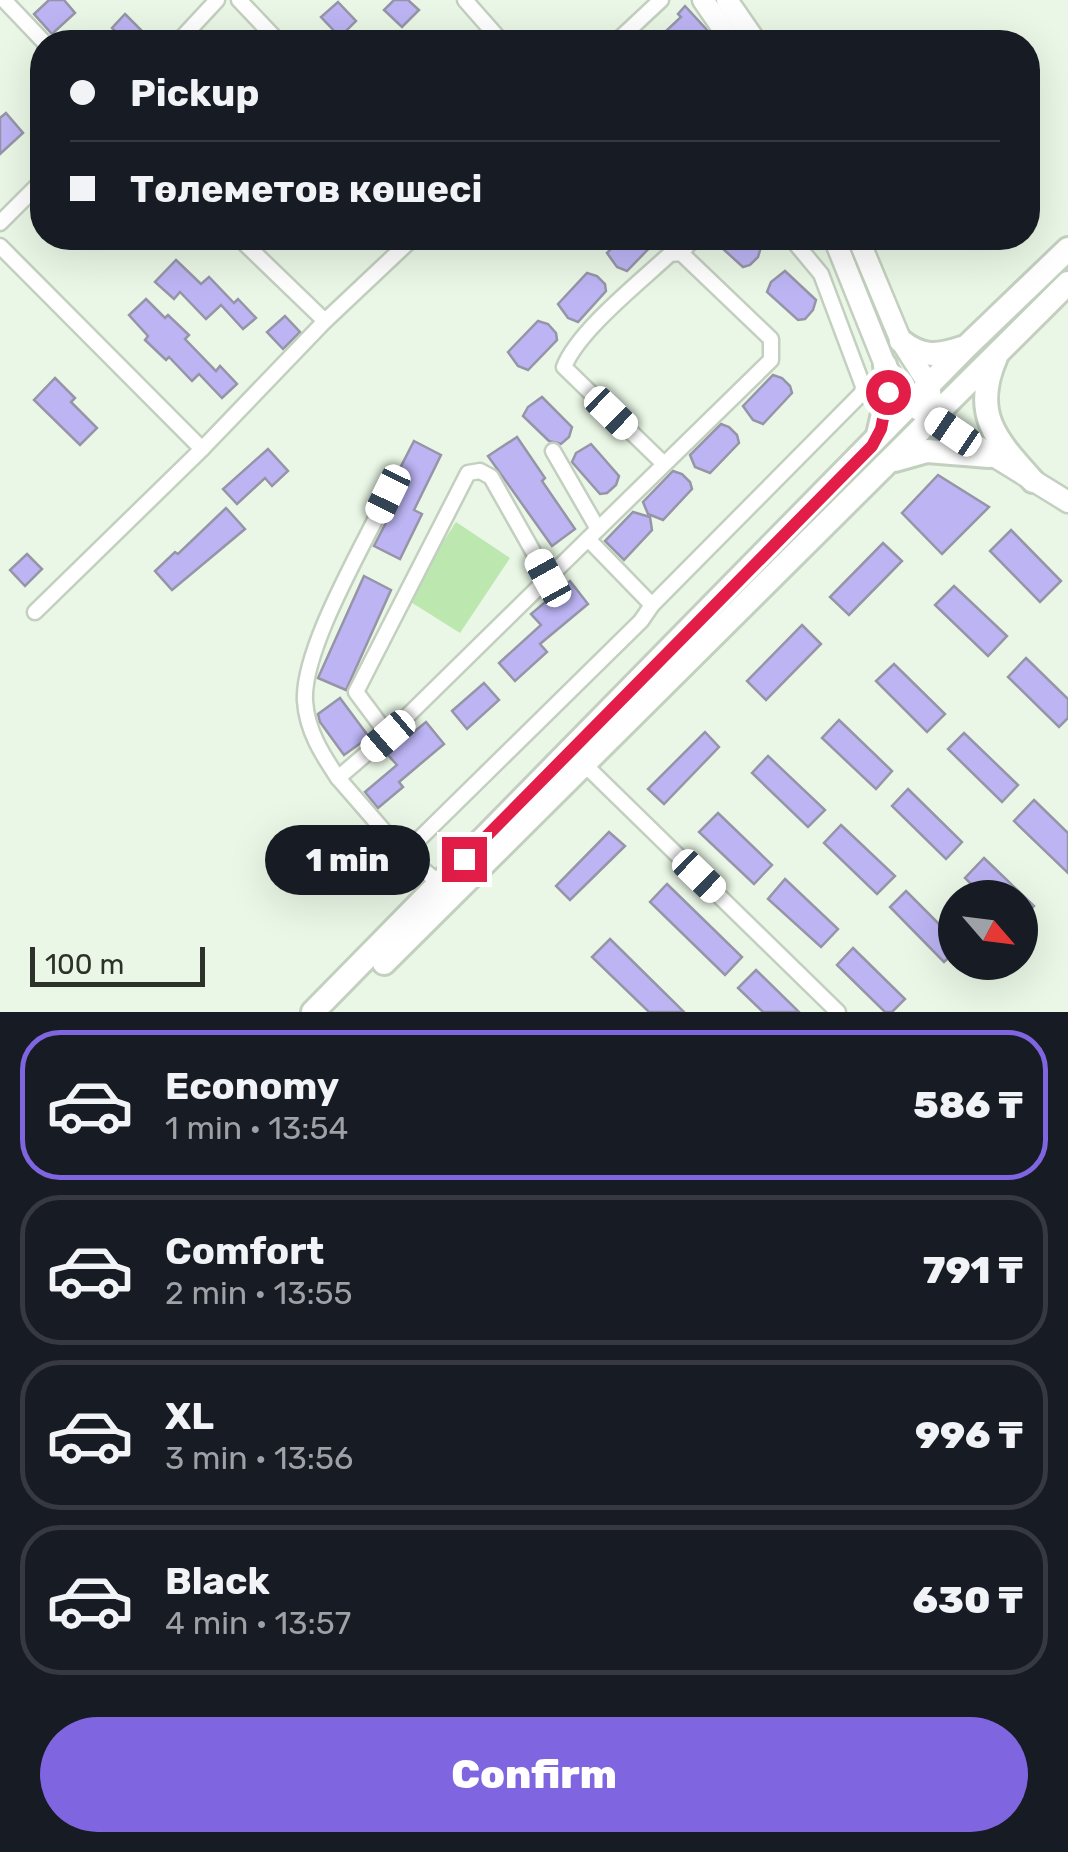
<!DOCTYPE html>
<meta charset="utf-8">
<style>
body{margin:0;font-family:Rubik,sans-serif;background:#242831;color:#f1f3f6;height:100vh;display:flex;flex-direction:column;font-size:38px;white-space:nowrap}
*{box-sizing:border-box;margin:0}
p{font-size:32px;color:#9ea1a6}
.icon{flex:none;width:55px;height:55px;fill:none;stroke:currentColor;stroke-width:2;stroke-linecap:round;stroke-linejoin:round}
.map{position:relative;height:1012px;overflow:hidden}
.panel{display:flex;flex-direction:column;background:#171b24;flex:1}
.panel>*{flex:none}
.guide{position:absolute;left:30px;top:30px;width:1010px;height:220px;border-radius:40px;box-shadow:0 10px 40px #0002;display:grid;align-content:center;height:220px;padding:0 40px;background:#171b24}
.needle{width:65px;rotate:118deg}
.fabs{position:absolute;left:938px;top:880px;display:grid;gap:20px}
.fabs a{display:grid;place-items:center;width:100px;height:100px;border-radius:50%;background:#171b24;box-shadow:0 10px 40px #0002;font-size:50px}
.scale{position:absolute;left:30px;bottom:25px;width:175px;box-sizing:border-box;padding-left:10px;border:5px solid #2c312a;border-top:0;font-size:28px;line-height:35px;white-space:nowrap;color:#2c312a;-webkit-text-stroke:8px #eaf7e6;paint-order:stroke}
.end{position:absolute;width:45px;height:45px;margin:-22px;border:12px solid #e11d48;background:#fff;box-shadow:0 0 0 5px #fff}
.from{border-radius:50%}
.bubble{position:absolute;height:70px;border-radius:35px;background:#171b24;box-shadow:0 10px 40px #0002;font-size:32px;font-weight:800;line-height:70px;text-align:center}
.car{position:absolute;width:30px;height:60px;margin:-30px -15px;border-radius:12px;box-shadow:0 0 8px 2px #0007;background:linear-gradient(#fff 24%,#345 0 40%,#fff 0 76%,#345 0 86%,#fff 0)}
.guide b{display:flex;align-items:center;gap:35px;height:95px;font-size:38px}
.guide b+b{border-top:2px solid #363941}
.guide i{width:25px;height:25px;background:#f1f3f6}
ul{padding:18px 0 0;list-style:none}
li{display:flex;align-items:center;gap:30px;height:150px;margin:0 20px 15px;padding:0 20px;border:5px solid #363941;border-radius:40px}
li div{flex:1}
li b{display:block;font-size:38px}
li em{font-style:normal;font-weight:800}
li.selected{border-color:#8065e0}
li>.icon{width:90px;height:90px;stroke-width:1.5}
.button{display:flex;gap:20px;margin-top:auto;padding:20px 40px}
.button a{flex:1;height:115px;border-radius:60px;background:#8065e0;color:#fff;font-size:40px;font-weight:800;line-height:115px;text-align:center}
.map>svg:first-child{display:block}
.green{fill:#bce7af}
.building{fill:#bcb4f3;stroke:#9695a7;stroke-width:2.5}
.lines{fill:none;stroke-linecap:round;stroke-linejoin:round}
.street-casing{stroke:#c3cfbf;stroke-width:19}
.secondary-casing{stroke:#c3cfbf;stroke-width:25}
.primary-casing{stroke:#c3cfbf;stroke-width:28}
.street{stroke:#fff;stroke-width:14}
.secondary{stroke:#fff;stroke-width:20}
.primary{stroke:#fff;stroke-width:22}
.route{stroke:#e11d48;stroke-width:12}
</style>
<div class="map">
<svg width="1068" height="1012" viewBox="0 0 1068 1012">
<rect width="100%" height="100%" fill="#eaf7e6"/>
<polygon class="green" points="456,522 510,558 460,633 406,599"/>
<g class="building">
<polygon points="49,0 64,0 75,13 52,34 34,14"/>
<polygon points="394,0 408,0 419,10 402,27 384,10"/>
<polygon points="338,2 356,21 340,37 321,17"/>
<polygon points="685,6 707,30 694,42 678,42 667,30 681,17 678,14"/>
<polygon points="125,14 146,35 139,42 126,42 112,28"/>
<polygon points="6,113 23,133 0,154 0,118"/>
<polygon points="622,238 659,238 627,271 617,267 607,253"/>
<polygon points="711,238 751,238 761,247 758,257 750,265 743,267"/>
<polygon points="176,260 201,284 209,277 234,303 238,299 256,318 243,329 221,305 206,319 180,292 174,299 155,282"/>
<polygon points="785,271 816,300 813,310 805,319 798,320 767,292 771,282"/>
<polygon points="587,273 597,276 605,284 606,291 578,322 568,318 558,304"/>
<polygon points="146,299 165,318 168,315 189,335 185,339 216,371 220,366 237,384 222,398 199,374 192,381 169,357 166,360 145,340 148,336 129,315"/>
<polygon points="285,316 300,332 283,349 267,332"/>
<polygon points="538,321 548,324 556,333 557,340 528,370 518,366 508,352"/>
<polygon points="773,375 782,378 790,386 792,393 763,424 753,420 743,406"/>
<polygon points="55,378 75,398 71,402 97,428 80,445 34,400"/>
<polygon points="542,397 572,427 569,437 561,444 549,441 523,416 528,407"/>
<polygon points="721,424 729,427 737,435 739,443 710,473 695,467 690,455"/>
<polygon points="517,437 545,478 542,481 575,529 552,546 488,456"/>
<polygon points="414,441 441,455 414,510 422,514 400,559 374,546 398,499 400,490 392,484"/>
<polygon points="591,444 619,476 616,485 607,493 600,494 572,462 576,453"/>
<polygon points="268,449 288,471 272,486 265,478 237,504 223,489"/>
<polygon points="673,471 682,474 690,482 692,489 663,520 648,514 643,502"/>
<polygon points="938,475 989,507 942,554 902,513"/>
<polygon points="226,508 245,529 172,590 155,571 175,552 178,554"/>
<polygon points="633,512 650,517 652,530 624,560 605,541"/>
<polygon points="1011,530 1061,581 1040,602 990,551"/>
<polygon points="883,543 902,561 849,615 830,597"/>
<polygon points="27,554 42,569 25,586 10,570"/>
<polygon points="364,576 391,590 346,690 318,678"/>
<polygon points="570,581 588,604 540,644 547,652 515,681 499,663 541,625 531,614"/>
<polygon points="954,586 1007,636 988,656 935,605"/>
<polygon points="802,625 821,644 766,700 747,681"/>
<polygon points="1026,658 1068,699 1068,718 1059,727 1008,677"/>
<polygon points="894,664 945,714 927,732 876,681"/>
<polygon points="484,683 499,700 467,729 452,711"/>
<polygon points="340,698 369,737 344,755 320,722 318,714"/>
<polygon points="839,720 892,771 876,789 822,738"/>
<polygon points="426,722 444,744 399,782 403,787 378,808 365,792 397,765 387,754"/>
<polygon points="705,732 719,747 664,804 648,789"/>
<polygon points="964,733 1018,785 1002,802 948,749"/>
<polygon points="768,756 825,810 808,827 752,773"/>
<polygon points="908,789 962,842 946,859 892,806"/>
<polygon points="1034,800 1068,833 1068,873 1014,821"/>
<polygon points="718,813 772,865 754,884 699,832"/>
<polygon points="841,825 895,876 877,894 824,843"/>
<polygon points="609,832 625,846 570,900 556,886"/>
<polygon points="984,858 1034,906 1020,920 1020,898 985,898 965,878"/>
<polygon points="785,879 838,929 821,947 768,899"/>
<polygon points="667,884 742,957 725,975 650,902"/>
<polygon points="906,891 955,940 955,952 944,962 890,907"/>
<polygon points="610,939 684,1012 649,1012 592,957"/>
<polygon points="853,948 905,999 892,1012 885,1012 837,965"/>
<polygon points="756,970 799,1012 763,1012 738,988"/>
</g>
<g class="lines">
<defs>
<g id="street">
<polyline points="4,0 44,42"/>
<polyline points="239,0 279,42"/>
<polyline points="465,0 502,42"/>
<polyline points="178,42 217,0"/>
<polyline points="616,42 661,0"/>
<polyline points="0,223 42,181"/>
<polyline points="0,246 202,449 35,612"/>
<polyline points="681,253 694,238"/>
<polyline points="325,321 413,238"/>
<polyline points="202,449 325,321 239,238"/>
<polyline points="553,451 598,529"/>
<path d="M548,578l223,-218v-21l-90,-86 -11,1c-30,28 -92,77 -106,113l100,97"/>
<polyline points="652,605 862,393 863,386 821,274 791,238"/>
<polyline points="388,735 548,578 491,477 480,471 468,473 356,692 388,735 338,778 404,854 432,877 437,887"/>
<polyline points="584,764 838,1012"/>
<path d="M338,778c-16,-24 -31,-47 -33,-77 -3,-52 59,-156 83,-207"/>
<polyline points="404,854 641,621 652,605 588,539"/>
</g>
<g id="secondary">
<polyline points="703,0 732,42"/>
<polyline points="727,0 756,42"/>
<polyline points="834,238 885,365 911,405 1068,502"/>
<polyline points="858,238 901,341 929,385 934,419"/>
</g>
<g id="primary">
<path d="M901,341c21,17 37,15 61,7"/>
<path d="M996,357c-25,57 0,83 37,124"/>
<polyline points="878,435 888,392 885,365"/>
<polyline points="895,460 927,451 989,456"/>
<polyline points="384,963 1068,283"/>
<polyline points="313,1012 966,347 1068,249"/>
</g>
</defs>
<use href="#street" class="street-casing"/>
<use href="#secondary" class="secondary-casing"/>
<use href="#primary" class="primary-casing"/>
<use href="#street" class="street"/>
<use href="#secondary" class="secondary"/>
<use href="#primary" class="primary"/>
</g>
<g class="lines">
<polyline class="route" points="464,859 872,446 881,429 888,392"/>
</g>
</svg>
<div class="fabs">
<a><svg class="needle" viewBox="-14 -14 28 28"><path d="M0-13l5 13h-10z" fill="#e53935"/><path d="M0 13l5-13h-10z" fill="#9ea1a6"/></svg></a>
</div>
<div class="scale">100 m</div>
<i class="end from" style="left:888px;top:392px"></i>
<i class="end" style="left:464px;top:859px"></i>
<div class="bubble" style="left:265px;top:825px;width:165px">1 min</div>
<i class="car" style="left:611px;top:413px;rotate:134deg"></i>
<i class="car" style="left:953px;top:432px;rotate:304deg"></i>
<i class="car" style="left:388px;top:494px;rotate:206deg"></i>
<i class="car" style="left:548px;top:578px;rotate:331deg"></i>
<i class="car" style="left:388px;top:736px;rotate:229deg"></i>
<i class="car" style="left:699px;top:876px;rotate:134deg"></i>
<div class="guide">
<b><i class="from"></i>Pickup</b>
<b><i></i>Төлеметов көшесі</b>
</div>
</div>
<section class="panel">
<ul>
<li class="selected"><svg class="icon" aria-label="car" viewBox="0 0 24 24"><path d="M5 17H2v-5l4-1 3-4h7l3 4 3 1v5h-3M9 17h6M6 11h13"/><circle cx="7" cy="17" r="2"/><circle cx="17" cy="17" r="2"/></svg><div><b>Economy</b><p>1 min · 13:54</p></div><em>586 ₸</em></li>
<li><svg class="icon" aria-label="car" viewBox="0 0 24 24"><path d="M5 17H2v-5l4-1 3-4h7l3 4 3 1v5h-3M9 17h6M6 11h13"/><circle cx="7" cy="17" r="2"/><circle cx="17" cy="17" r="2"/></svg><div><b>Comfort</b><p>2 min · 13:55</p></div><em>791 ₸</em></li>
<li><svg class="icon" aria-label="car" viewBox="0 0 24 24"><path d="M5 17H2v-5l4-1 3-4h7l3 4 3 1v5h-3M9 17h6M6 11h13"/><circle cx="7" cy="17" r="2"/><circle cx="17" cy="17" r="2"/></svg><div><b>XL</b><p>3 min · 13:56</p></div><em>996 ₸</em></li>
<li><svg class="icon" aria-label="car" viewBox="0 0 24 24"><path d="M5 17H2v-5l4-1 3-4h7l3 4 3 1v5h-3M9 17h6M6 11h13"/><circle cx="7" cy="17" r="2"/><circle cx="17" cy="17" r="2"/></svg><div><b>Black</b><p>4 min · 13:57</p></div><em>630 ₸</em></li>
</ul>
<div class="button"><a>Confirm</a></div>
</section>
